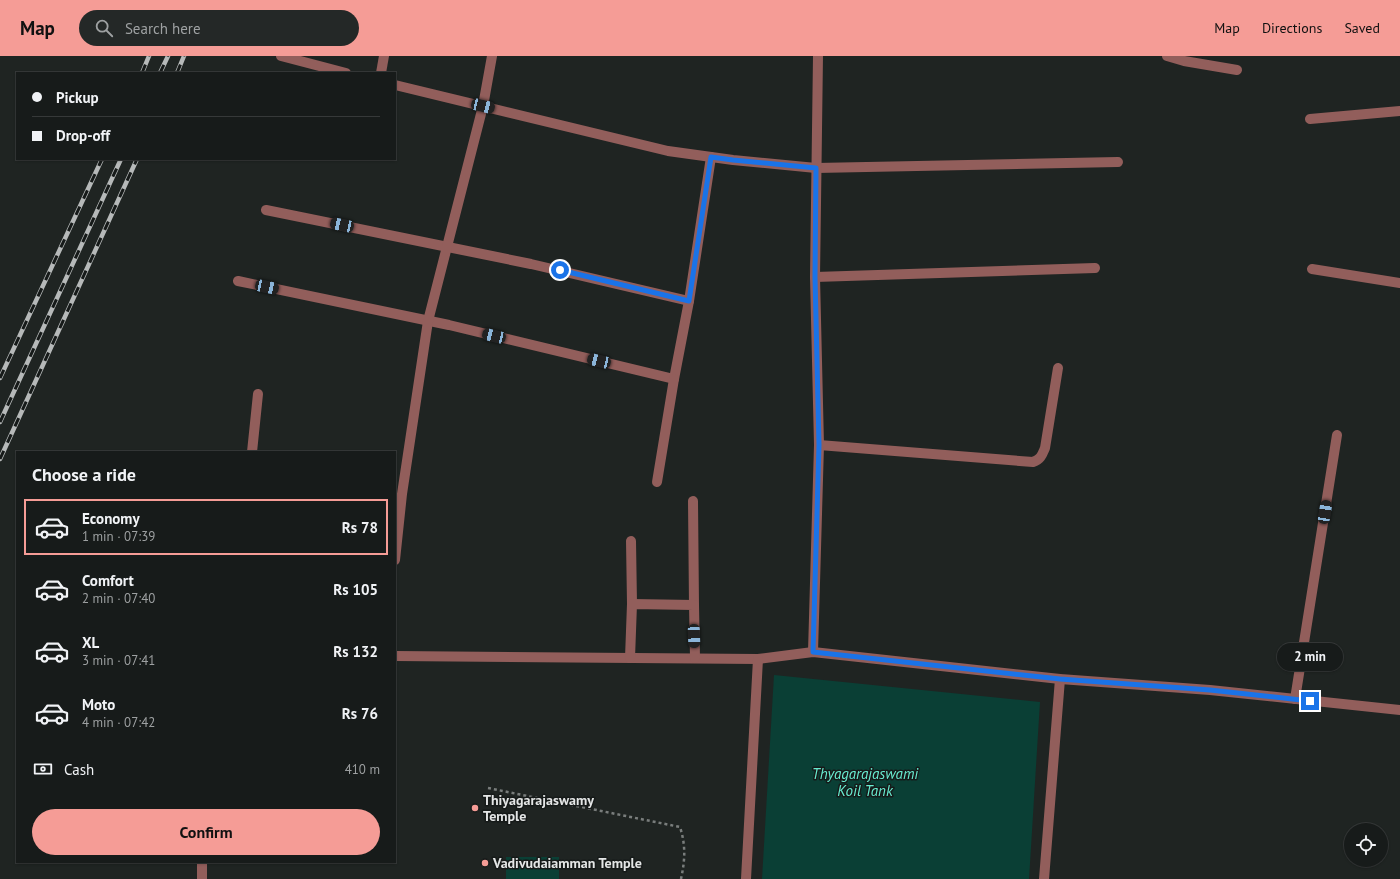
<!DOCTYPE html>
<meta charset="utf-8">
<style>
body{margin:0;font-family:"PT Sans",sans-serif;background:#242827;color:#f1f3f6;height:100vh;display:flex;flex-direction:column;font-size:15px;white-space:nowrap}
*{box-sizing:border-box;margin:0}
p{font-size:13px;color:#9ea1a2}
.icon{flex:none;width:22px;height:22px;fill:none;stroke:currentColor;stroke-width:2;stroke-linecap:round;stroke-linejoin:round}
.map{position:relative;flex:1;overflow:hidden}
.panel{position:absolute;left:16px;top:395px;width:380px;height:412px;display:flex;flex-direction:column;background:#171b1a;border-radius:0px;box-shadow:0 1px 3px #0004,0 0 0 1px #363939}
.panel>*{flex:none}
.banner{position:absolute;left:16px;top:16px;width:380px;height:88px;border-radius:0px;box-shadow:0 1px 3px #0004,0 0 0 1px #363939;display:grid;align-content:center;height:88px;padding:0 16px;background:#171b1a}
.buttons{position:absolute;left:1344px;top:767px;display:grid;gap:8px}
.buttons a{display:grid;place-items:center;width:44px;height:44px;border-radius:50%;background:#171b1a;box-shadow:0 1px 3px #0004,0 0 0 1px #363939;font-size:20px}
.end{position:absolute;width:18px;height:18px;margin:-9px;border:5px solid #1a73e8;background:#fff;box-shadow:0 0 0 2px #fff}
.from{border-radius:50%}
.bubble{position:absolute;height:28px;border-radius:14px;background:#171b1a;box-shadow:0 1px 3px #0004,0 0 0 1px #363939;font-size:13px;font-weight:700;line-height:28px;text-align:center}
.car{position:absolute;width:12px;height:24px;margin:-12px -6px;border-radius:5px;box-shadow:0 0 3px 1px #0007;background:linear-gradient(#222 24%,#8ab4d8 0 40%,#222 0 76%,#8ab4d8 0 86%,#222 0)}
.banner b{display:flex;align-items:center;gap:14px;height:38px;font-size:15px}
.banner b+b{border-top:1px solid #363939}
.banner i{width:10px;height:10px;background:#f1f3f6}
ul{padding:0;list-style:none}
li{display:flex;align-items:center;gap:12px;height:56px;margin:0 8px 6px;padding:0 8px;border:2px solid transparent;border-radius:0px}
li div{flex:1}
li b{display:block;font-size:15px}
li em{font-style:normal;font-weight:700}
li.selected{border-color:#f59c96}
li>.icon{width:36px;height:36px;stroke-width:1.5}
h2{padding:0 16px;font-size:18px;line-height:48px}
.pay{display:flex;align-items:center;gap:10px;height:44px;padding:0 16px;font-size:15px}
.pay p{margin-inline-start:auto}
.primary-button{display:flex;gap:8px;margin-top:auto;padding:8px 16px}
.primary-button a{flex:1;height:46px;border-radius:24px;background:#f59c96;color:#111;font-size:16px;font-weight:700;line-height:46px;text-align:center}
header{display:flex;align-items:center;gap:24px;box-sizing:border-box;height:56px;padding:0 20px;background:#f59c96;color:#111}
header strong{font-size:19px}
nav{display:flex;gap:22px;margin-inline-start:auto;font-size:14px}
.search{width:280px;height:36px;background:#242827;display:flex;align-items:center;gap:10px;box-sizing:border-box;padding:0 14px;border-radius:22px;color:#9ea1a2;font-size:15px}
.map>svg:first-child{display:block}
.water{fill:#0a3f35}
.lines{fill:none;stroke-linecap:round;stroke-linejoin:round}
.path{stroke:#797d7c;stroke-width:2.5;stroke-dasharray:3 3;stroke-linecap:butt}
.minor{stroke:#925e5b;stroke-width:10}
.rail-casing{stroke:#b6b9b9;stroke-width:4.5}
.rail{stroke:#161a19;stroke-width:3;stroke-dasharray:9;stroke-linecap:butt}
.route{stroke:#1a73e8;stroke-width:5}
.poi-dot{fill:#f59c96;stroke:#161a19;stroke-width:1.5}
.labels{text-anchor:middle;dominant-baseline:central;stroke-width:3;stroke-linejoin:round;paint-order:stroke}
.poi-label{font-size:14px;font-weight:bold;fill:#e4e6e6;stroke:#161a19;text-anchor:start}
.water-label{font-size:15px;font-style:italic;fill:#68ecd0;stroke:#161a19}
</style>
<header>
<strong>Map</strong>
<div class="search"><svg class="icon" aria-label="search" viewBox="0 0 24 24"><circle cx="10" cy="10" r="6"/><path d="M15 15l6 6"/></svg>Search here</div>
<nav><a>Map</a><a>Directions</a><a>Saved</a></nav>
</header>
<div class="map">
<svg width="1400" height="823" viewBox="0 0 1400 823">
<rect width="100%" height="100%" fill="#1f2422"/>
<g class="water">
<polygon points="774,619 1040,646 1029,823 762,823"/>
<rect x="506" y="801" width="53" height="22"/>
</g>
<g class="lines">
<path class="path" d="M488,732l192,39c6,19 5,33 1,52"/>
<g class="minor">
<polyline points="281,0 346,17"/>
<polyline points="1167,0 1184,5 1237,14"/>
<polyline points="381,17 384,0"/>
<polyline points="395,29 668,95 733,104 816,112 1118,106"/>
<polyline points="1310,63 1400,55"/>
<polyline points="266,154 531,208 689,245"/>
<polyline points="1312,213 1400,227"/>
<polyline points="815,221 1095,212"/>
<polyline points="238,225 449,269 674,323 689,245 711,101"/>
<path d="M819,389l214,17c8,-3 9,-7 12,-14l13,-80"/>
<polyline points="252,396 258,338"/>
<polyline points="657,426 674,323"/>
<polyline points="693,445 694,549"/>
<polyline points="631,485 632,548"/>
<polyline points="395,504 402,438 428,265 483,50 492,0"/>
<polyline points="813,596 819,389 815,221 818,0"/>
<polyline points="395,600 758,603 813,596 1060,623 1210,634 1400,654"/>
<polyline points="630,602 632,548 694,549 695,602"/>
<polyline points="1295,643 1337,379"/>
<polyline points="202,823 202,806"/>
<polyline points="746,823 758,603"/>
<polyline points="1044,823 1060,623"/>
</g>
<defs>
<g id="rail">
<polyline points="142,17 149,0"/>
<polyline points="160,17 168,0"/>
<polyline points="177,17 184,0"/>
<polyline points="0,322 102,103"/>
<polyline points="0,366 121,103"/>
<polyline points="0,403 137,103"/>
</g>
</defs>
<use href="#rail" class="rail-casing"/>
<use href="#rail" class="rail"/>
</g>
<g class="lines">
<polyline class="route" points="560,214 689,245 711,101 733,104 816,112 815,221 819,389 813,596 1060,623 1210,634 1310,645"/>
</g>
<g class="poi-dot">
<circle cx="475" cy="752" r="4"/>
<circle cx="485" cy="807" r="4"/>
</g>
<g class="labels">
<g class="poi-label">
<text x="483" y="744">Thiyagarajaswamy<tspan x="483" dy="16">Temple</tspan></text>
<text x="493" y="807">Vadivudaiamman Temple</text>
</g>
<g class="water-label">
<text x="865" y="717">Thyagarajaswami<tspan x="865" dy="17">Koil Tank</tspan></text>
</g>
</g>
</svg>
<div class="buttons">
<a><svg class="icon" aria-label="locate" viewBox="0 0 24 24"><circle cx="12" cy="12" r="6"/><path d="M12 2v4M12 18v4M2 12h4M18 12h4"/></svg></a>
</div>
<i class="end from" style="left:560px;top:214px"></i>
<i class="end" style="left:1310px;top:645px"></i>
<div class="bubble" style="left:1277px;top:587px;width:66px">2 min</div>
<i class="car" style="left:483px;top:50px;rotate:103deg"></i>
<i class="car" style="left:342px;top:169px;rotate:282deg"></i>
<i class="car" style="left:267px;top:231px;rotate:102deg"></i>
<i class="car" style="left:494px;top:280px;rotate:283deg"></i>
<i class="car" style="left:599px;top:305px;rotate:283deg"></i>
<i class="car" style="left:1325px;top:456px;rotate:9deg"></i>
<i class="car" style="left:694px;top:580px;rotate:178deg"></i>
<div class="banner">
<b><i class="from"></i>Pickup</b>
<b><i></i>Drop-off</b>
</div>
<section class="panel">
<h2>Choose a ride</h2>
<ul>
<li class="selected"><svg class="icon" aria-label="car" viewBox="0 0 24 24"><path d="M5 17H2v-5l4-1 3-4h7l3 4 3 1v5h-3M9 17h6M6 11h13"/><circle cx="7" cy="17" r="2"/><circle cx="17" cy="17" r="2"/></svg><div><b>Economy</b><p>1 min · 07:39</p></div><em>Rs 78</em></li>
<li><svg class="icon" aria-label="car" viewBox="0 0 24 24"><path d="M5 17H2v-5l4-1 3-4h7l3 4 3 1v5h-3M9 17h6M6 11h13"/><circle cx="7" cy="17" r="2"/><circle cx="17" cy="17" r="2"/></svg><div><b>Comfort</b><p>2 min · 07:40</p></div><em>Rs 105</em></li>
<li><svg class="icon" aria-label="car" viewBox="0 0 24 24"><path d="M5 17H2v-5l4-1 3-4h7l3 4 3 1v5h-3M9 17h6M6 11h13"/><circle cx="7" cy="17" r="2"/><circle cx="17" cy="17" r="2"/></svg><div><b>XL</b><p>3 min · 07:41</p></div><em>Rs 132</em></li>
<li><svg class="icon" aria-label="car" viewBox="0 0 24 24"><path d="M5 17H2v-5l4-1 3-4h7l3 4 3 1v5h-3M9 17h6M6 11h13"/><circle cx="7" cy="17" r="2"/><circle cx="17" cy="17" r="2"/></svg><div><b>Moto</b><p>4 min · 07:42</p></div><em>Rs 76</em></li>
</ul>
<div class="pay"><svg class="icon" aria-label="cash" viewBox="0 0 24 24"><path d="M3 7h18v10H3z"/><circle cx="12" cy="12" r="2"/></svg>Cash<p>410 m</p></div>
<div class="primary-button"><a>Confirm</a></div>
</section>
</div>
